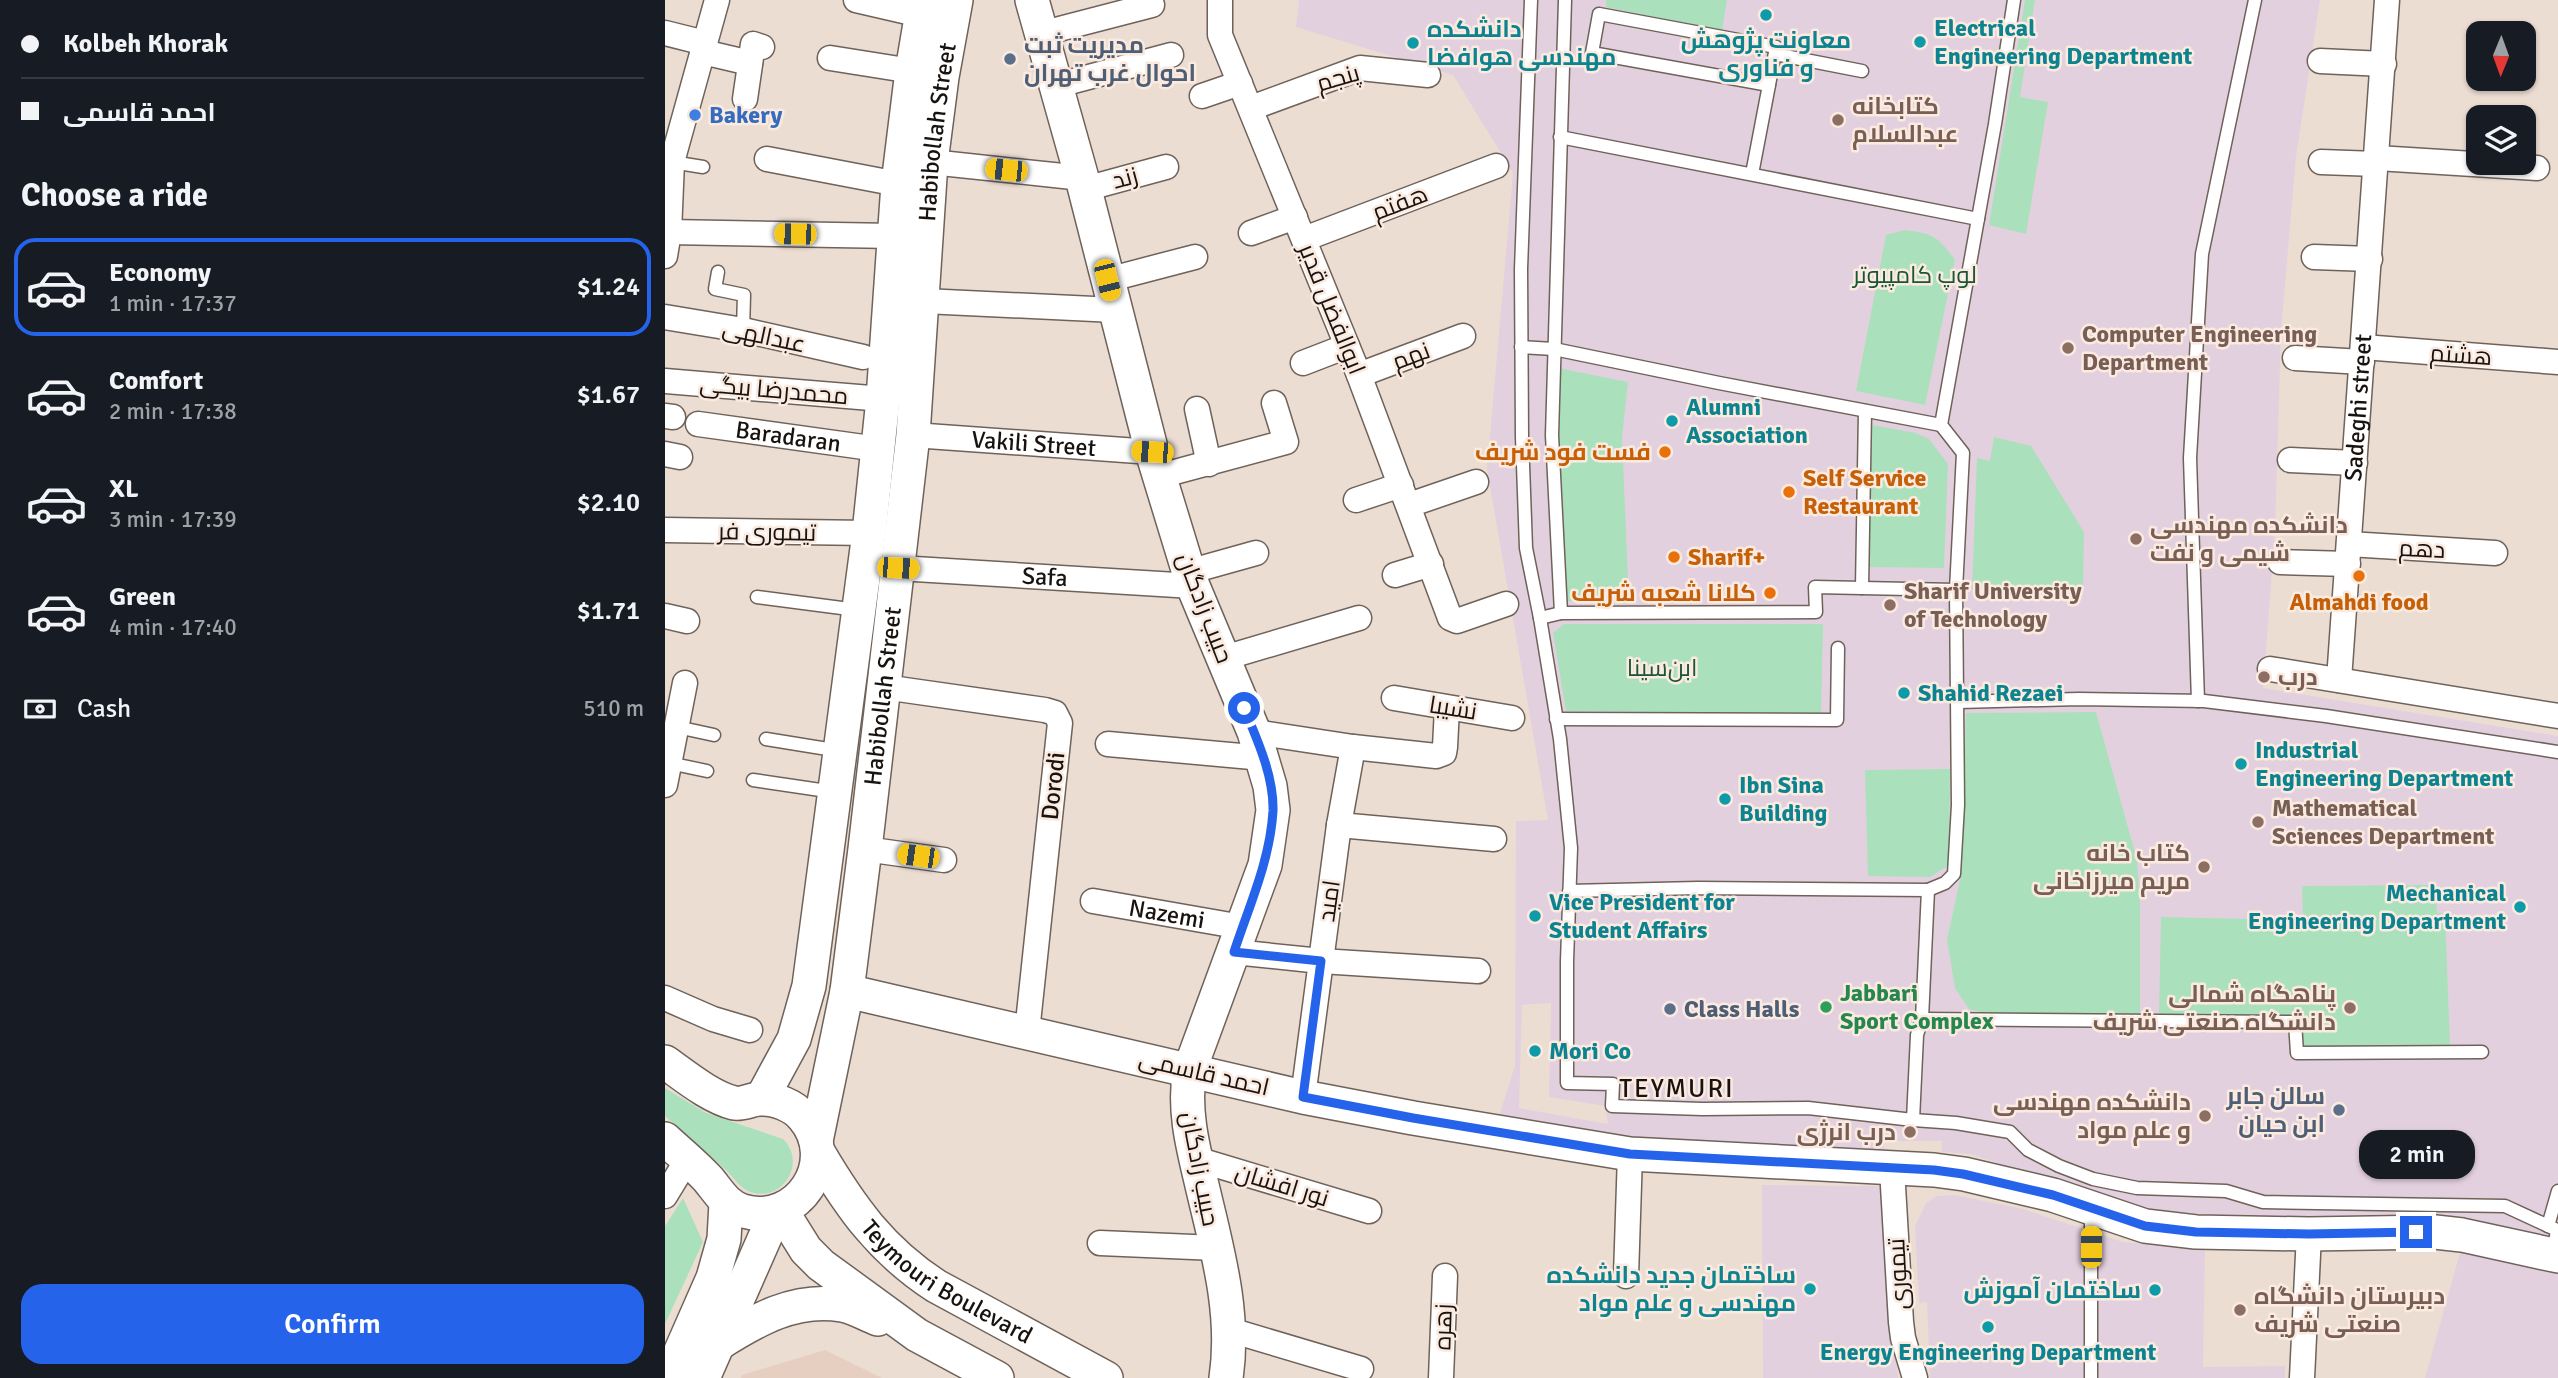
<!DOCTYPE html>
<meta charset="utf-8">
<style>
body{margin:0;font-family:Signika,Cairo,sans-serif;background:#20242c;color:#f1f3f6;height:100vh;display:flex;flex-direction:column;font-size:26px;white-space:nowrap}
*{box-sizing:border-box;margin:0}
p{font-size:23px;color:#9ea1a6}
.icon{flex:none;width:38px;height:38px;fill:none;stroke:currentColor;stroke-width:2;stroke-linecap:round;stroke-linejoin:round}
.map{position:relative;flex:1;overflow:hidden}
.panel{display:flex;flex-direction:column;background:#171b24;width:665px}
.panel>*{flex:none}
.guide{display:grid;align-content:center;height:154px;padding:0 21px;background:#171b24}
.needle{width:46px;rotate:181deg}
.tools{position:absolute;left:1801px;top:21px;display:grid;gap:14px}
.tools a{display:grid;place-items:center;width:70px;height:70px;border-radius:14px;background:#171b24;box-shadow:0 2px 5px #0004;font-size:35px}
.end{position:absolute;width:32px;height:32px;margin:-16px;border:9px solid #2563eb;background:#fff;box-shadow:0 0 0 4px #fff}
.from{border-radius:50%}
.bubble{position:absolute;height:49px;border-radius:21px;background:#171b24;box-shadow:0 2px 5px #0004;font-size:23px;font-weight:600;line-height:49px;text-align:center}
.car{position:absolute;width:21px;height:42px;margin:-21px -10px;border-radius:9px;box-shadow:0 0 5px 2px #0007;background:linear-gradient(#f5c518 24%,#345 0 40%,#f5c518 0 76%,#345 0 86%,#f5c518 0)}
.guide b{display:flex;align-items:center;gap:24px;height:66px;font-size:26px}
.guide b+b{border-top:2px solid #363941}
.guide i{width:18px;height:18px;background:#f1f3f6}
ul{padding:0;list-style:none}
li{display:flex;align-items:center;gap:21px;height:98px;margin:0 14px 10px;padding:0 7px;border:4px solid transparent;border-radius:21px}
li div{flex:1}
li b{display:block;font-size:26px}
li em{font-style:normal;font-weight:600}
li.selected{border-color:#2563eb}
li>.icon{width:63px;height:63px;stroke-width:1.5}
h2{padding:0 21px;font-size:32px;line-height:84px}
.pay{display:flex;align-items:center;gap:18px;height:77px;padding:0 21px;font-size:26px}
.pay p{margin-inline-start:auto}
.action{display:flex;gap:14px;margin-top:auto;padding:14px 21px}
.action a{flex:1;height:80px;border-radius:21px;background:#2563eb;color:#fff;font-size:28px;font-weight:600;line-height:80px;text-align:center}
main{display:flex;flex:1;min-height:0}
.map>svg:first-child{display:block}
.built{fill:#e6cfc1}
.education{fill:#e3d0df;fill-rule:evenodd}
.green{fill:#aae1bc}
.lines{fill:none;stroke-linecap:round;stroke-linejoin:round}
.lane-casing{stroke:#6f6259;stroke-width:15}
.street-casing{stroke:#6f6259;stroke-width:27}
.secondary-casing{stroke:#6f6259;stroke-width:36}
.lane{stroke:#fff;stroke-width:12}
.street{stroke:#fff;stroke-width:24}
.secondary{stroke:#fff;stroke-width:33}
.route{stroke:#2563eb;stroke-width:9}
.culture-dot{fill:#0f9aa8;stroke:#faeae0;stroke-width:2.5}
.service-dot{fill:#5c6f8a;stroke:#faeae0;stroke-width:2.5}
.shop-dot{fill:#3f7fe0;stroke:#faeae0;stroke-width:2.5}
.education-dot{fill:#8d6e63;stroke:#faeae0;stroke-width:2.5}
.food-dot{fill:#e8710a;stroke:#faeae0;stroke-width:2.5}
.leisure-dot{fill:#2e9e5b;stroke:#faeae0;stroke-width:2.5}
.labels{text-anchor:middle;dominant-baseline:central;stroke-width:5;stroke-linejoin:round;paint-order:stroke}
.culture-label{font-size:24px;font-weight:bold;fill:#0d838f;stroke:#faeae0;text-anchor:start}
.service-label{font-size:24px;font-weight:bold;fill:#4e5e75;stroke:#faeae0;text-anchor:start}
.street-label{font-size:24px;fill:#191310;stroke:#faeae0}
.education-label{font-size:24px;font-weight:bold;fill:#785e54;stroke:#faeae0;text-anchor:start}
.shop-label{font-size:24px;font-weight:bold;fill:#366cbe;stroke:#faeae0;text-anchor:start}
.park-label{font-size:24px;fill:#1a5535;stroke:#faeae0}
.food-label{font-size:24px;font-weight:bold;fill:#c56008;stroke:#faeae0;text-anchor:end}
.leisure-label{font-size:24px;font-weight:bold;fill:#27864d;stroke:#faeae0;text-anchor:start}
.neighbourhood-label{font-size:26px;letter-spacing:2px;fill:#191310;stroke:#faeae0}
</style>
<main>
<section class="panel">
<div class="guide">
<b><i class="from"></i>Kolbeh Khorak</b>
<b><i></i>احمد قاسمی</b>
</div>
<h2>Choose a ride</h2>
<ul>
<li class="selected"><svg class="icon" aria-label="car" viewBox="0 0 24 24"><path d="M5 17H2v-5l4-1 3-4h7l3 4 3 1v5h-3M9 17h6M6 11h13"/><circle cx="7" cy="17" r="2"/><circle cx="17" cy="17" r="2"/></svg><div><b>Economy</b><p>1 min · 17:37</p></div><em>$1.24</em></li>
<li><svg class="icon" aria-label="car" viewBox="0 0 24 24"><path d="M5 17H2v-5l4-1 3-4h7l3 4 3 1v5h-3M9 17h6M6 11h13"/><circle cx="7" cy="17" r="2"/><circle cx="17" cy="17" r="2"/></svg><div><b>Comfort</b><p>2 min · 17:38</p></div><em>$1.67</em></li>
<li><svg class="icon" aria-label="car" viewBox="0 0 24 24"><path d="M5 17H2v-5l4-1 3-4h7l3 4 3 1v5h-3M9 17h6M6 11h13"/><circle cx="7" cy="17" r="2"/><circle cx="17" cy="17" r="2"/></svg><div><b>XL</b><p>3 min · 17:39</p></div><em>$2.10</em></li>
<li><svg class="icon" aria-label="car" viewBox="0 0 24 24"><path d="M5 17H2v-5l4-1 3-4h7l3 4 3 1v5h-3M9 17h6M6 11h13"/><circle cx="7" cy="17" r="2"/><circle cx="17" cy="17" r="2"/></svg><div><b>Green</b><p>4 min · 17:40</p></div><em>$1.71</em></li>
</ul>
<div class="pay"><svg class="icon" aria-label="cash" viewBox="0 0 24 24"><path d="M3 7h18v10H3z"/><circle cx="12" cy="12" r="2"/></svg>Cash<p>510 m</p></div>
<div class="action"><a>Confirm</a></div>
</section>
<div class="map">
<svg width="1893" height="1378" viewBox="0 0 1893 1378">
<rect width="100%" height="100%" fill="#ecddd3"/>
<polygon class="built" points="160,1350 217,1378 76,1378 77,1375"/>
<g class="education">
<path d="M634,0h1021l-24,157 -15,175 -6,200 -12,156 295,48v495l-11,6 -282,-17 -135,-13 -160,-53 -28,-2v-11h-57l-2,12 -263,-16 -121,-21 16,-50 1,-245 32,-1 -61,-351 26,-296 -60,-98 -157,-48zM886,1003l-2,94 56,9 3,18 -89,-16 3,-103z"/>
<polygon points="1097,1185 1216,1186 1233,1378 1098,1378"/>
<polygon points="1290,1195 1358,1209 1458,1242 1540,1249 1538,1367 1620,1366 1620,1378 1265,1378 1262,1302 1254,1303 1250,1226 1261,1203 1272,1196"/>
<polygon points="1796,1249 1893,1267 1893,1378 1760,1378"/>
</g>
<g class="green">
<polygon points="941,0 1062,0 1057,31 941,7"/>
<polygon points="1360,0 1370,0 1355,97 1383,102 1361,234 1324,225"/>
<path d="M1240,230c29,4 32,6 50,30l-30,145 -69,-14 30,-156z"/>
<polygon points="893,368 963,382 957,437 964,604 900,601 894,473"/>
<polygon points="1207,425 1251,433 1264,439 1283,464 1279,568 1201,567"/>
<polygon points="1329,437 1366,446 1419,532 1418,592 1307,589 1312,458 1325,461"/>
<polygon points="899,624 1158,624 1156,714 901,711 888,633"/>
<polygon points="1431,712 1472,860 1475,904 1475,1016 1325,1015 1304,1009 1290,988 1282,940 1296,875 1301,713"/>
<polygon points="1285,769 1284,865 1265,877 1203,876 1200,770"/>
<polygon points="1770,885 1772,913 1780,914 1785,1045 1638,1046 1638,1015 1494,1014 1496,917 1638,920 1637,886"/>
<path d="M0,1088l41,25 77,26c26,25 -4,68 -37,51 -7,-4 -13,-13 -19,-19 -20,-19 -41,-36 -62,-55z"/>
<polygon points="18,1198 38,1242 0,1324 0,1226"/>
</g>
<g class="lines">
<defs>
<g id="lane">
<polyline points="866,0 856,269 857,437 861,548 875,618"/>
<polygon points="934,14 1111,47 1104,85 927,53"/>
<polyline points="1110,54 1197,71"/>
<polyline points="895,137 1313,219"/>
<polyline points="7,162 38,167"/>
<polyline points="1087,174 1104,85"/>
<polyline points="53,272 50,289 79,295 78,330"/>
<polyline points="856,347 889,349 1054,383 1276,425"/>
<polyline points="1197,588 1200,411"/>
<polyline points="92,597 192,610"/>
<polyline points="896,613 887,435 900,0"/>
<polyline points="1533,701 1525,458 1537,254 1590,0"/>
<polyline points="1293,702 1414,699 1539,701 1661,716 1893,752"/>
<polyline points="891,719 1172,720 1173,648"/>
<polyline points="12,727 49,735"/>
<polyline points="101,739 175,751"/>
<polyline points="4,763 42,771"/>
<polyline points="88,780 169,792"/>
<polyline points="1263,890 1280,883 1289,874 1293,805 1291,590 1298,453 1276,425 1330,124 1349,0"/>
<polyline points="904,891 1033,888 1263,890 1257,1019 1252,1035 1248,1120 1143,1108 1037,1109 947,1106 948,1084 902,1083 902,961 906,848 895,739 875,618 896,613 1151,612 1150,587 1291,590"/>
<polyline points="1257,1019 1630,1022 1632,1053 1817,1052"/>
<polyline points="1248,1120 1291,1123 1345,1132 1363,1150 1394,1166 1428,1179 1472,1188 1561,1191 1598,1202 1840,1206 1892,1230 1888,1255"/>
<polyline points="1426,1209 1426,1378"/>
<polyline points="1883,1226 1893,1191"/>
</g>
<g id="street">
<polyline points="191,0 256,15"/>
<polyline points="555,0 555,35 694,375 785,618 792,621 841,604"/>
<polyline points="0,33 40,43"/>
<polyline points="375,34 487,5"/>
<polyline points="38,52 85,63"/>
<polyline points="165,58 247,71"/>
<polyline points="1655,61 1719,64"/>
<polyline points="390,86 506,55"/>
<polyline points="537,96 575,83"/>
<polyline points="80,99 88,44 97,47"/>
<polyline points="586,108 695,68 763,75"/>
<polyline points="1712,158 1872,168"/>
<polyline points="102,159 233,184"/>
<polyline points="266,162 417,178"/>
<polyline points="1656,162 1711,164"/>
<polyline points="420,189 501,167"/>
<polyline points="4,232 230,236"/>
<polyline points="586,233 630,217"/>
<polyline points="639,239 831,166"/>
<polyline points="0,256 4,232 7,162 52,0"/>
<polyline points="1649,257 1705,259"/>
<polyline points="442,280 530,257"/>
<polyline points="259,301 450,310"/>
<polyline points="0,317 78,330 198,357"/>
<polyline points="1698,347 1893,362"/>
<polyline points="1630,358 1697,362"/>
<polyline points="638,363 682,346"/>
<polyline points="694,375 798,336"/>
<polyline points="0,381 218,399"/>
<polyline points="532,409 544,464"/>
<polyline points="0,416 8,417"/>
<path id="s1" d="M33,424l180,25"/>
<path id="s2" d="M248,435l239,17"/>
<polyline points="0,454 15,457"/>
<polyline points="1625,460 1690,463"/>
<polyline points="495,476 621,442 609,403"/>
<polyline points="691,500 736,485"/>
<polyline points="744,505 811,482"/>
<polyline points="0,530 204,533"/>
<polyline points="1684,544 1830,553"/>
<polyline points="1615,562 1683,564"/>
<path id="s3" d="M233,568l295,18"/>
<polyline points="523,572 591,553"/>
<polyline points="730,575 766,564"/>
<polyline points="0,616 22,621"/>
<polyline points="559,658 694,618"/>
<polyline points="1605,669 1893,716"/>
<path id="s4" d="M1674,680l48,-680"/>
<polyline points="219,687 380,710 390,713 395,723 362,1032"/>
<polyline points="729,698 847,718"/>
<polyline points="589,732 688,747 771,756 779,753 780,747 782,708"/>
<polyline points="443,744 598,758"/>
<polyline points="0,785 20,683"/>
<polyline points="674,825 829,839"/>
<polyline points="200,849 279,860"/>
<path id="s5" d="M428,901l149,26"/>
<polyline points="569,952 656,961 813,971"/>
<polyline points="0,998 48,1019 85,1030"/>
<polyline points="638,1097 674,825 688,747"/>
<polyline points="531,1159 704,1211"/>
<polyline points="1227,1169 1236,1322 1238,1338 1250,1378"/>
<polyline points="0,1196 22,1160"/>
<polyline points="435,1243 551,1248"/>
<polyline points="961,1276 965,1154"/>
<polyline points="565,1330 696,1369"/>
<polyline points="776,1378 780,1276"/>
<polyline points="1637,1378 1644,1234"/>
</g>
<g id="secondary">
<path d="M367,0l50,178 70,274 41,134 61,146 16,54 3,24 -8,55 -75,204c-7,38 2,75 11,112 15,65 35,130 25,197"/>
<polyline points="182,991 638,1097 748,1118 965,1154 1269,1170 1299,1174 1388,1195 1480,1226 1531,1232 1644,1234 1770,1232 1797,1235 1893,1256"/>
<path d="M0,1062c20,14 45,35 69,41 8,2 18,-4 26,-4 15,-1 34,7 43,18 38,44 -5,110 -60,94 -17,-5 -24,-19 -35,-32 -13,-14 -29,-27 -43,-40"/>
<polyline points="97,1098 129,1039 144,986 204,533 218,399 233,184 247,71 259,0"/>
<path id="s6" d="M151,1141l31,-150 18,-142 48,-414 18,-273 11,-85 14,-77"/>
<path id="s7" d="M153,1152c33,56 63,98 118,134l170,92"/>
<polyline points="116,1210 141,1250 156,1265 252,1335 332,1378"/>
<path d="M53,1344c38,-24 77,-47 124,-39 12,2 25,10 36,14"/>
<polyline points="4,1378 48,1278 59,1239 61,1203"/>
<polyline points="38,1378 111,1212"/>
</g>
</defs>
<use href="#lane" class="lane-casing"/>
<use href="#street" class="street-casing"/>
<use href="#secondary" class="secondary-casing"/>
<use href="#lane" class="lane"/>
<use href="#street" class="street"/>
<use href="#secondary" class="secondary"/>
</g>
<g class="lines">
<path class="route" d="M579,708c13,31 30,68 29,103 -3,50 -24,95 -39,141l87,9 -18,136 110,21 217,36 304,16 29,4 90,21 92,31 51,6 113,2 107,-2"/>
</g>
<g class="culture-dot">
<circle cx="1101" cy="15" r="7"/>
<circle cx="1255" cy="42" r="7"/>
<circle cx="748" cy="43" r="7"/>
<circle cx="1007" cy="421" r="7"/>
<circle cx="1239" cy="693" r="7"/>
<circle cx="1576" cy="764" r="7"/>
<circle cx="1060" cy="799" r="7"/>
<circle cx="1855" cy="907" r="7"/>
<circle cx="870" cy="916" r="7"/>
<circle cx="870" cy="1051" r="7"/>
<circle cx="1145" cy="1289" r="7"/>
<circle cx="1490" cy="1290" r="7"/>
<circle cx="1323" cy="1327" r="7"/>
</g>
<g class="service-dot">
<circle cx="345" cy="59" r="7"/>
<circle cx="1005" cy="1009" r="7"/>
<circle cx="1674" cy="1110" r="7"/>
</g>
<circle class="shop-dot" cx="30" cy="115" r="7"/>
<g class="education-dot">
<circle cx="1173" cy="120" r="7"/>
<circle cx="1403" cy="348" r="7"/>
<circle cx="1471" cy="539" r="7"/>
<circle cx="1225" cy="605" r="7"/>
<circle cx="1599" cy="677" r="7"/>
<circle cx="1593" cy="822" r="7"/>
<circle cx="1539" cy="867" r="7"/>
<circle cx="1685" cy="1008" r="7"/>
<circle cx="1540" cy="1116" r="7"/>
<circle cx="1245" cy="1132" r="7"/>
<circle cx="1575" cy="1310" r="7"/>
</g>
<g class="food-dot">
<circle cx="1000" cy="452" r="7"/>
<circle cx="1124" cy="492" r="7"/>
<circle cx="1009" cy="557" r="7"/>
<circle cx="1694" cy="576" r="7"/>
<circle cx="1105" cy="593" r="7"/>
</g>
<circle class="leisure-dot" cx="1161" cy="1007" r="7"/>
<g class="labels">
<g class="culture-label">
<text x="1269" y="28">Electrical<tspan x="1269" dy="28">Engineering Department</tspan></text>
<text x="762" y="29">دانشکده<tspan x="762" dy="28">مهندسی هوافضا</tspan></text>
<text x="1101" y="40" text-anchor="middle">معاونت پژوهش<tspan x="1101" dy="28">و فناوری</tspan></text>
<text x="1021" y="407">Alumni<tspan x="1021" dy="28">Association</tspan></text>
<text x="1253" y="693">Shahid Rezaei</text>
<text x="1590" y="750">Industrial<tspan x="1590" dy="28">Engineering Department</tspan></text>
<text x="1074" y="785">Ibn Sina<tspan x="1074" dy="28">Building</tspan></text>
<text x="1841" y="893" text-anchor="end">Mechanical<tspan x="1841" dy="28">Engineering Department</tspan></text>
<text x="884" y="902">Vice President for<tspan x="884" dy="28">Student Affairs</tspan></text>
<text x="884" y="1051">Mori Co</text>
<text x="1131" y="1275" text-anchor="end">ساختمان جدید دانشکده<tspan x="1131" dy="28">مهندسی و علم مواد</tspan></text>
<text x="1476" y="1290" text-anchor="end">ساختمان آموزش</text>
<text x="1323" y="1352" text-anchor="middle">Energy Engineering Department</text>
</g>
<g class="service-label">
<text x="359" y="45">مدیریت ثبت<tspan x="359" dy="28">احوال غرب تهران</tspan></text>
<text x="1019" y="1009">Class Halls</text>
<text x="1660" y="1096" text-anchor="end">سالن جابر<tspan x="1660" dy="28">ابن حیان</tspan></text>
</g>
<g class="street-label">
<text transform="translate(673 78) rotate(-16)">پنجم</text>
<text stroke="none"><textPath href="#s6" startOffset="1017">Habibollah Street</textPath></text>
<text transform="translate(460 178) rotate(-15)">زند</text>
<text transform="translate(735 203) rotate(-21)">هفتم</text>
<text transform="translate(667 309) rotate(68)">ابوالفضل قدیر</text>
<text transform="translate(99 336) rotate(12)">عبدالهی</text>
<text transform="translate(1796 355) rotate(4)">هشتم</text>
<text transform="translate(746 356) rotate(-21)">نهم</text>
<text transform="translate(109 390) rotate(5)">محمدرضا بیگی</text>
<text stroke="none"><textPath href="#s4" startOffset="273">Sadeghi street</textPath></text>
<text stroke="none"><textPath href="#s1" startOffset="91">Baradaran</textPath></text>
<text stroke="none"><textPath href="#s2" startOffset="121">Vakili Street</textPath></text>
<text transform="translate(102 532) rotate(1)">تیموری فر</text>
<text transform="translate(1757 549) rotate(3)">دهم</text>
<text stroke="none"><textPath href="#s3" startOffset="147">Safa</textPath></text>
<text transform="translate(540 608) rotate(69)">حبیب زادگان</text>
<text stroke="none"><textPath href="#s6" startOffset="450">Habibollah Street</textPath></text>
<text transform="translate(788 708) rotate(9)">نشیبا</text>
<text transform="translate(388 786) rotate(-84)">Dorodi</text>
<text transform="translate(664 901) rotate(-82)">امید</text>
<text stroke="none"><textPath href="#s5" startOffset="75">Nazemi</textPath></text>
<text transform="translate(539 1073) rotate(13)">احمد قاسمی</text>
<text transform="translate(535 1169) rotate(79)">حبیب زادگان</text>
<text transform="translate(617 1185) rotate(17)">نور افشان</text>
<text transform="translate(1233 1274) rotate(-93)">تیموری</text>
<text stroke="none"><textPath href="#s7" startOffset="187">Teymouri Boulevard</textPath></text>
<text transform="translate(778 1327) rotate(-88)">زهره</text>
</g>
<g class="education-label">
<text x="1187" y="106">کتابخانه<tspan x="1187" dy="28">عبدالسلام</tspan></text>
<text x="1417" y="334">Computer Engineering<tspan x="1417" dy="28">Department</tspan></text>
<text x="1485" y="525">دانشکده مهندسی<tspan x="1485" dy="28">شیمی و نفت</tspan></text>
<text x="1239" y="591">Sharif University<tspan x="1239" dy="28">of Technology</tspan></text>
<text x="1613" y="677">درب</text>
<text x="1607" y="808">Mathematical<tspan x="1607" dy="28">Sciences Department</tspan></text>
<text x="1525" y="853" text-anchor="end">کتاب خانه<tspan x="1525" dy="28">مریم میرزاخانی</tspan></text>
<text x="1671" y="994" text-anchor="end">پناهگاه شمالی<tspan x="1671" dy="28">دانشگاه صنعتی شریف</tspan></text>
<text x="1526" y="1102" text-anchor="end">دانشکده مهندسی<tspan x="1526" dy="28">و علم مواد</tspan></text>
<text x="1231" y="1132" text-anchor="end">درب انرژی</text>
<text x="1589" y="1296">دبیرستان دانشگاه<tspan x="1589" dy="28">صنعتی شریف</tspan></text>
</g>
<g class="shop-label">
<text x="44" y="115">Bakery</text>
</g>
<g class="park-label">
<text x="1250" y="275">لوپ کامپیوتر</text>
<text x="997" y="668">ابن‌سینا</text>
</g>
<g class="food-label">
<text x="986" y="452">فست فود شریف</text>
<text x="1138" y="478" text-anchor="start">Self Service<tspan x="1138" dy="28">Restaurant</tspan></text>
<text x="1023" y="557" text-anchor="start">Sharif+</text>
<text x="1091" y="593">کلانا شعبه شریف</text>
<text x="1694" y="602" text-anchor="middle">Almahdi food</text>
</g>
<g class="leisure-label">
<text x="1175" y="993">Jabbari<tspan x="1175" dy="28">Sport Complex</tspan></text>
</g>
<g class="neighbourhood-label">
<text x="1012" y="1089">TEYMURI</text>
</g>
</g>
</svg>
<div class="tools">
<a><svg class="needle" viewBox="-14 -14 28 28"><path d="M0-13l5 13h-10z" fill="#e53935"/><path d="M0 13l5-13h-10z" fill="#9ea1a6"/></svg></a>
<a><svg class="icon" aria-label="layers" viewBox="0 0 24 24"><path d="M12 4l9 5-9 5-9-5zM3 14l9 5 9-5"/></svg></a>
</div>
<i class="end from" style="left:579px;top:708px"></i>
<i class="end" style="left:1751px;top:1232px"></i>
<div class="bubble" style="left:1694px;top:1130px;width:116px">2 min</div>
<i class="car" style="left:341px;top:170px;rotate:276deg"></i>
<i class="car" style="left:130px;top:234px;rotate:271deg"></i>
<i class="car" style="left:442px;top:280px;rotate:166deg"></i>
<i class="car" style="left:487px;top:452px;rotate:274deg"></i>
<i class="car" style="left:233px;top:568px;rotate:93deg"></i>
<i class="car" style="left:253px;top:856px;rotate:278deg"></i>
<i class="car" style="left:1426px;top:1247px;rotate:0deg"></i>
</div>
</main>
